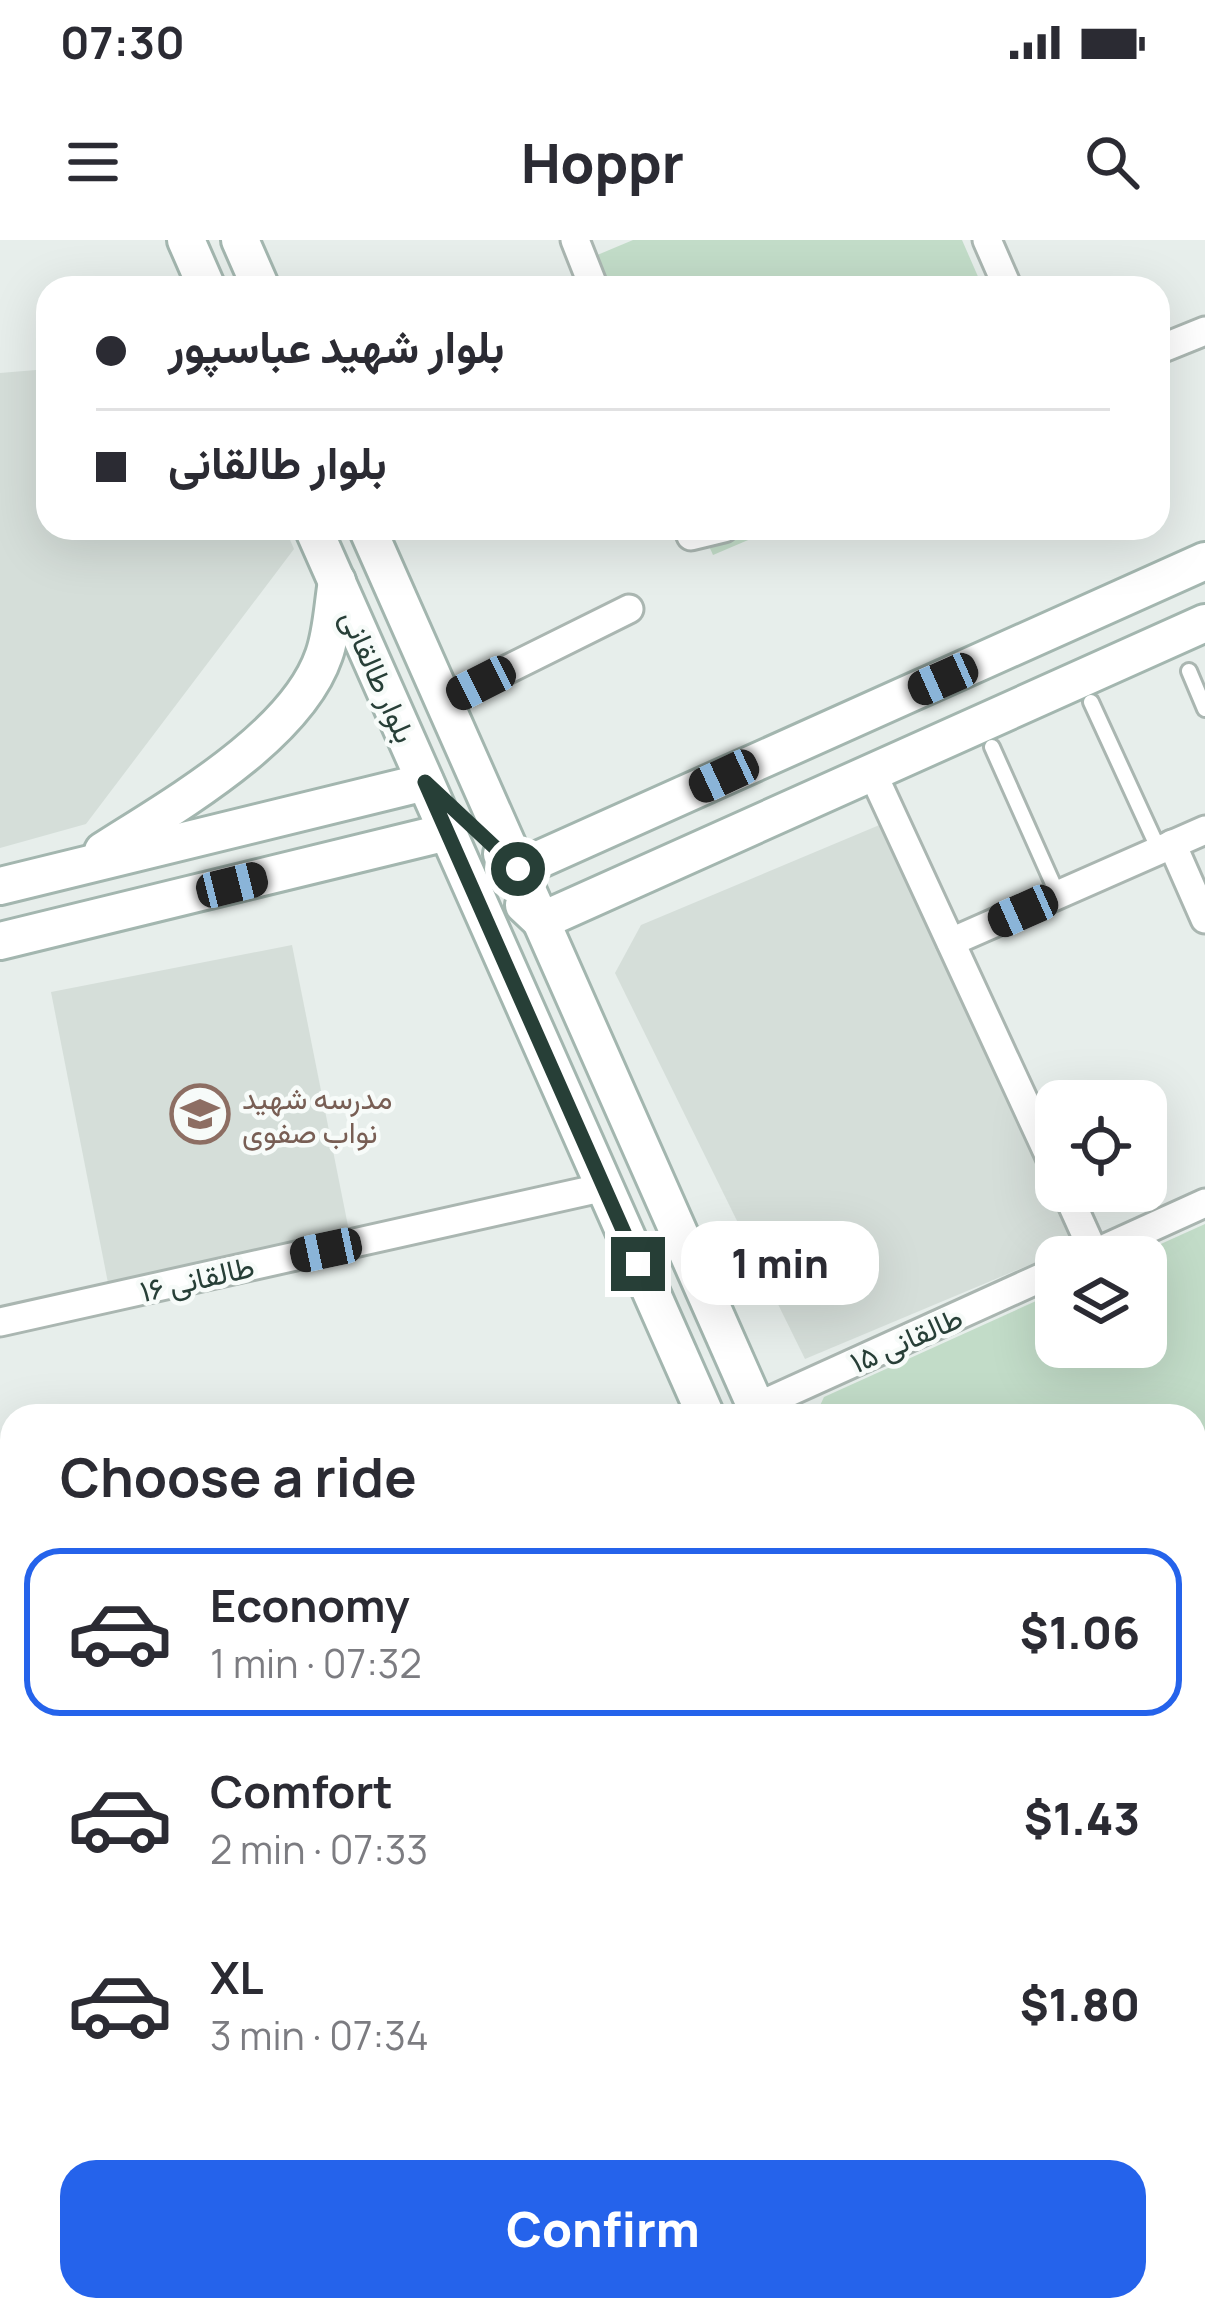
<!DOCTYPE html>
<meta charset="utf-8">
<style>
body{margin:0;font-family:Manrope,Vazirmatn,sans-serif;background:#f7f7f7;color:#2b2b33;height:100vh;display:flex;flex-direction:column;font-size:45px;white-space:nowrap}
*{box-sizing:border-box;margin:0}
p{font-size:39px;color:#7c7c81}
.icon{flex:none;width:66px;height:66px;fill:none;stroke:currentColor;stroke-width:2;stroke-linecap:round;stroke-linejoin:round}
.map{position:relative;flex:1;overflow:hidden}
.panel{position:absolute;left:0px;top:1164px;width:1206px;height:918px;display:flex;flex-direction:column;background:#fff;border-radius:36px 36px 0 0;box-shadow:0 12px 48px #0002}
.panel>*{flex:none}
.guide{position:absolute;left:36px;top:36px;width:1134px;height:264px;border-radius:36px;box-shadow:0 12px 48px #0002;display:grid;align-content:center;height:264px;padding:0 60px;background:#fff}
.tools{position:absolute;left:1035px;top:840px;display:grid;gap:24px}
.tools a{display:grid;place-items:center;width:132px;height:132px;border-radius:24px;background:#fff;box-shadow:0 12px 48px #0002;font-size:60px}
.end{position:absolute;width:54px;height:54px;margin:-27px;border:15px solid #273f37;background:#fff;box-shadow:0 0 0 6px #fff}
.from{border-radius:50%}
.bubble{position:absolute;height:84px;border-radius:36px;background:#fff;box-shadow:0 12px 48px #0002;font-size:39px;font-weight:800;line-height:84px;text-align:center}
.car{position:absolute;width:36px;height:72px;margin:-36px -18px;border-radius:15px;box-shadow:0 0 9px 3px #0007;background:linear-gradient(#222 24%,#8ab4d8 0 40%,#222 0 76%,#8ab4d8 0 86%,#222 0)}
.guide b{display:flex;align-items:center;gap:42px;height:114px;font-size:45px}
.guide b+b{border-top:3px solid #e1e1e2}
.guide i{width:30px;height:30px;background:#2b2b33}
ul{padding:0;list-style:none}
li{display:flex;align-items:center;gap:36px;height:168px;margin:0 24px 18px;padding:0 36px;border:6px solid transparent;border-radius:36px}
li div{flex:1}
li b{display:block;font-size:45px}
li em{font-style:normal;font-weight:800}
li.selected{border-color:#2563eb}
li>.icon{width:108px;height:108px;stroke-width:1.5}
h2{padding:0 60px;font-size:54px;line-height:144px}
.primary-button{display:flex;gap:24px;margin-top:auto;padding:24px 60px}
.primary-button a{flex:1;height:138px;border-radius:36px;background:#2563eb;color:#fff;font-size:48px;font-weight:800;line-height:138px;text-align:center}
.status{display:flex;justify-content:space-between;align-items:center;height:84px;padding:0 60px;background:#fff;direction:ltr}
.status svg{height:33px;fill:currentColor}
header{display:flex;justify-content:space-between;align-items:center;height:156px;padding:0 60px;background:#fff;font-size:54px;font-weight:800}
.map>svg:first-child{display:block}
.built{fill:#d5ded9}
.green{fill:#c2dcc8}
.lines{fill:none;stroke-linecap:round;stroke-linejoin:round}
.lane-casing{stroke:#aab6b1;stroke-width:20}
.street-casing{stroke:#aab6b1;stroke-width:33}
.secondary-casing{stroke:#a3b6af;stroke-width:42}
.lane{stroke:#fff;stroke-width:14}
.street{stroke:#fff;stroke-width:27}
.secondary{stroke:#fff;stroke-width:36}
.route{stroke:#273f37;stroke-width:15}
.labels{text-anchor:middle;dominant-baseline:central;stroke-width:9;stroke-linejoin:round;paint-order:stroke}
.street-label{font-size:30px;fill:#273f37;stroke:#f7fbf9}
.education-label{font-size:30px;fill:#785e54;stroke:#f7fbf9;text-anchor:start}
</style>
<div class="status"><b>07:30</b><svg viewBox="0 0 49 12"><path d="M0 12V9h3v3zM5 12V6h3v6zM10 12V3h3v9zM15 12V0h3v12zM26 1h20v11H26zM47 4h2v5h-2z"/></svg></div>
<header><svg class="icon" aria-label="menu" viewBox="0 0 24 24"><path d="M4 6h16M4 12h16M4 18h16"/></svg>Hoppr<svg class="icon" aria-label="search" viewBox="0 0 24 24"><circle cx="10" cy="10" r="6"/><path d="M15 15l6 6"/></svg></header>
<div class="map">
<svg width="1205" height="2082" viewBox="0 0 1205 2082">
<rect width="100%" height="100%" fill="#e7eeeb"/>
<g class="built">
<polygon points="48,129 48,288 285,288 294,309 86,584 0,608 0,133"/>
<polygon points="889,581 1079,1004 805,1119 615,733 641,685"/>
<polygon points="292,705 350,996 108,1043 51,752"/>
</g>
<g class="green">
<polygon points="633,0 962,0 983,48 594,48 583,21"/>
<polygon points="701,288 776,288 713,315"/>
<polygon points="1205,984 1205,2011 1194,2009 1194,1176 815,1176 824,1157 1056,1052 1056,1107 1146,1107 1146,1017 1132,1017"/>
</g>
<g class="lines">
<defs>
<g id="lane">
<polyline points="1189,431 1205,469"/>
<polyline points="1091,462 1159,610"/>
<polyline points="992,507 1058,655"/>
</g>
<g id="street">
<polyline points="575,0 594,48"/>
<polyline points="987,0 1008,48"/>
<polyline points="1158,110 1205,91"/>
<polyline points="688,288 691,296 724,288"/>
<polyline points="444,461 629,369"/>
<polyline points="872,532 1056,930"/>
<polyline points="1172,604 1205,679"/>
<polyline points="951,702 1205,590"/>
<polyline points="1066,951 1094,1013"/>
<polyline points="1086,1017 1205,963"/>
<polyline points="0,1082 605,947"/>
<polyline points="756,1167 1056,1031"/>
<polyline points="0,1352 12,1350"/>
<polyline points="0,1593 12,1590"/>
<polyline points="62,2070 65,2082"/>
<polyline points="282,2070 286,2082"/>
<polyline points="527,2070 532,2082"/>
<polyline points="769,2070 773,2082"/>
<polyline points="1165,2082 1191,2070"/>
</g>
<g id="secondary">
<polyline points="186,0 207,48"/>
<polyline points="240,0 261,48"/>
<polyline points="313,288 706,1176"/>
<polyline points="367,288 760,1176"/>
<path d="M103,611c70,-45 193,-114 221,-196 8,-22 9,-50 13,-74"/>
<polyline points="502,614 518,629 1205,321"/>
<polyline points="0,646 425,542"/>
<polyline points="524,665 541,681 1205,383"/>
<polyline points="0,701 447,592"/>
<polyline points="1101,2070 1106,2082"/>
<polyline points="1155,2070 1160,2082"/>
</g>
</defs>
<use href="#lane" class="lane-casing"/>
<use href="#street" class="street-casing"/>
<use href="#secondary" class="secondary-casing"/>
<use href="#lane" class="lane"/>
<use href="#street" class="street"/>
<use href="#secondary" class="secondary"/>
</g>
<g class="lines">
<polyline class="route" points="518,629 425,542 638,1024"/>
</g>
<defs>
<symbol id="school-ring" viewBox="-11 -11 22 22"><circle r="9.5" fill="#f7fbf9" stroke="#8d6e63" stroke-width="1.5"/><path d="M0-5L7-2L0 1L-7-2ZM-4 1L0 2.5L4 1V4Q0 6-4 4Z" fill="#8d6e63"/></symbol>
</defs>
<g fill-rule="evenodd">
<use href="#school-ring" x="167" y="841" width="66" height="66"/>
</g>
<g class="labels">
<g class="street-label">
<text transform="translate(379 436) rotate(66)">بلوار طالقانی</text>
<text transform="translate(197 1038) rotate(-13)">طالقانی ۱۶</text>
<text transform="translate(906 1099) rotate(-24)">طالقانی ۱۵</text>
</g>
<g class="education-label">
<text x="242" y="857">مدرسه شهید<tspan x="242" dy="34">نواب صفوی</tspan></text>
</g>
</g>
</svg>
<div class="tools">
<a><svg class="icon" aria-label="locate" viewBox="0 0 24 24"><circle cx="12" cy="12" r="6"/><path d="M12 2v4M12 18v4M2 12h4M18 12h4"/></svg></a>
<a><svg class="icon" aria-label="layers" viewBox="0 0 24 24"><path d="M12 4l9 5-9 5-9-5zM3 14l9 5 9-5"/></svg></a>
</div>
<i class="end from" style="left:518px;top:629px"></i>
<i class="end" style="left:638px;top:1024px"></i>
<div class="bubble" style="left:681px;top:981px;width:198px">1 min</div>
<i class="car" style="left:943px;top:439px;rotate:246deg"></i>
<i class="car" style="left:481px;top:443px;rotate:243deg"></i>
<i class="car" style="left:724px;top:536px;rotate:245deg"></i>
<i class="car" style="left:232px;top:645px;rotate:76deg"></i>
<i class="car" style="left:1023px;top:671px;rotate:246deg"></i>
<i class="car" style="left:326px;top:1010px;rotate:258deg"></i>
<div class="guide">
<b><i class="from"></i>بلوار شهید عباسپور</b>
<b><i></i>بلوار طالقانی</b>
</div>
<section class="panel">
<h2>Choose a ride</h2>
<ul>
<li class="selected"><svg class="icon" aria-label="car" viewBox="0 0 24 24"><path d="M5 17H2v-5l4-1 3-4h7l3 4 3 1v5h-3M9 17h6M6 11h13"/><circle cx="7" cy="17" r="2"/><circle cx="17" cy="17" r="2"/></svg><div><b>Economy</b><p>1 min · 07:32</p></div><em>$1.06</em></li>
<li><svg class="icon" aria-label="car" viewBox="0 0 24 24"><path d="M5 17H2v-5l4-1 3-4h7l3 4 3 1v5h-3M9 17h6M6 11h13"/><circle cx="7" cy="17" r="2"/><circle cx="17" cy="17" r="2"/></svg><div><b>Comfort</b><p>2 min · 07:33</p></div><em>$1.43</em></li>
<li><svg class="icon" aria-label="car" viewBox="0 0 24 24"><path d="M5 17H2v-5l4-1 3-4h7l3 4 3 1v5h-3M9 17h6M6 11h13"/><circle cx="7" cy="17" r="2"/><circle cx="17" cy="17" r="2"/></svg><div><b>XL</b><p>3 min · 07:34</p></div><em>$1.80</em></li>
</ul>
<div class="primary-button"><a>Confirm</a></div>
</section>
</div>
